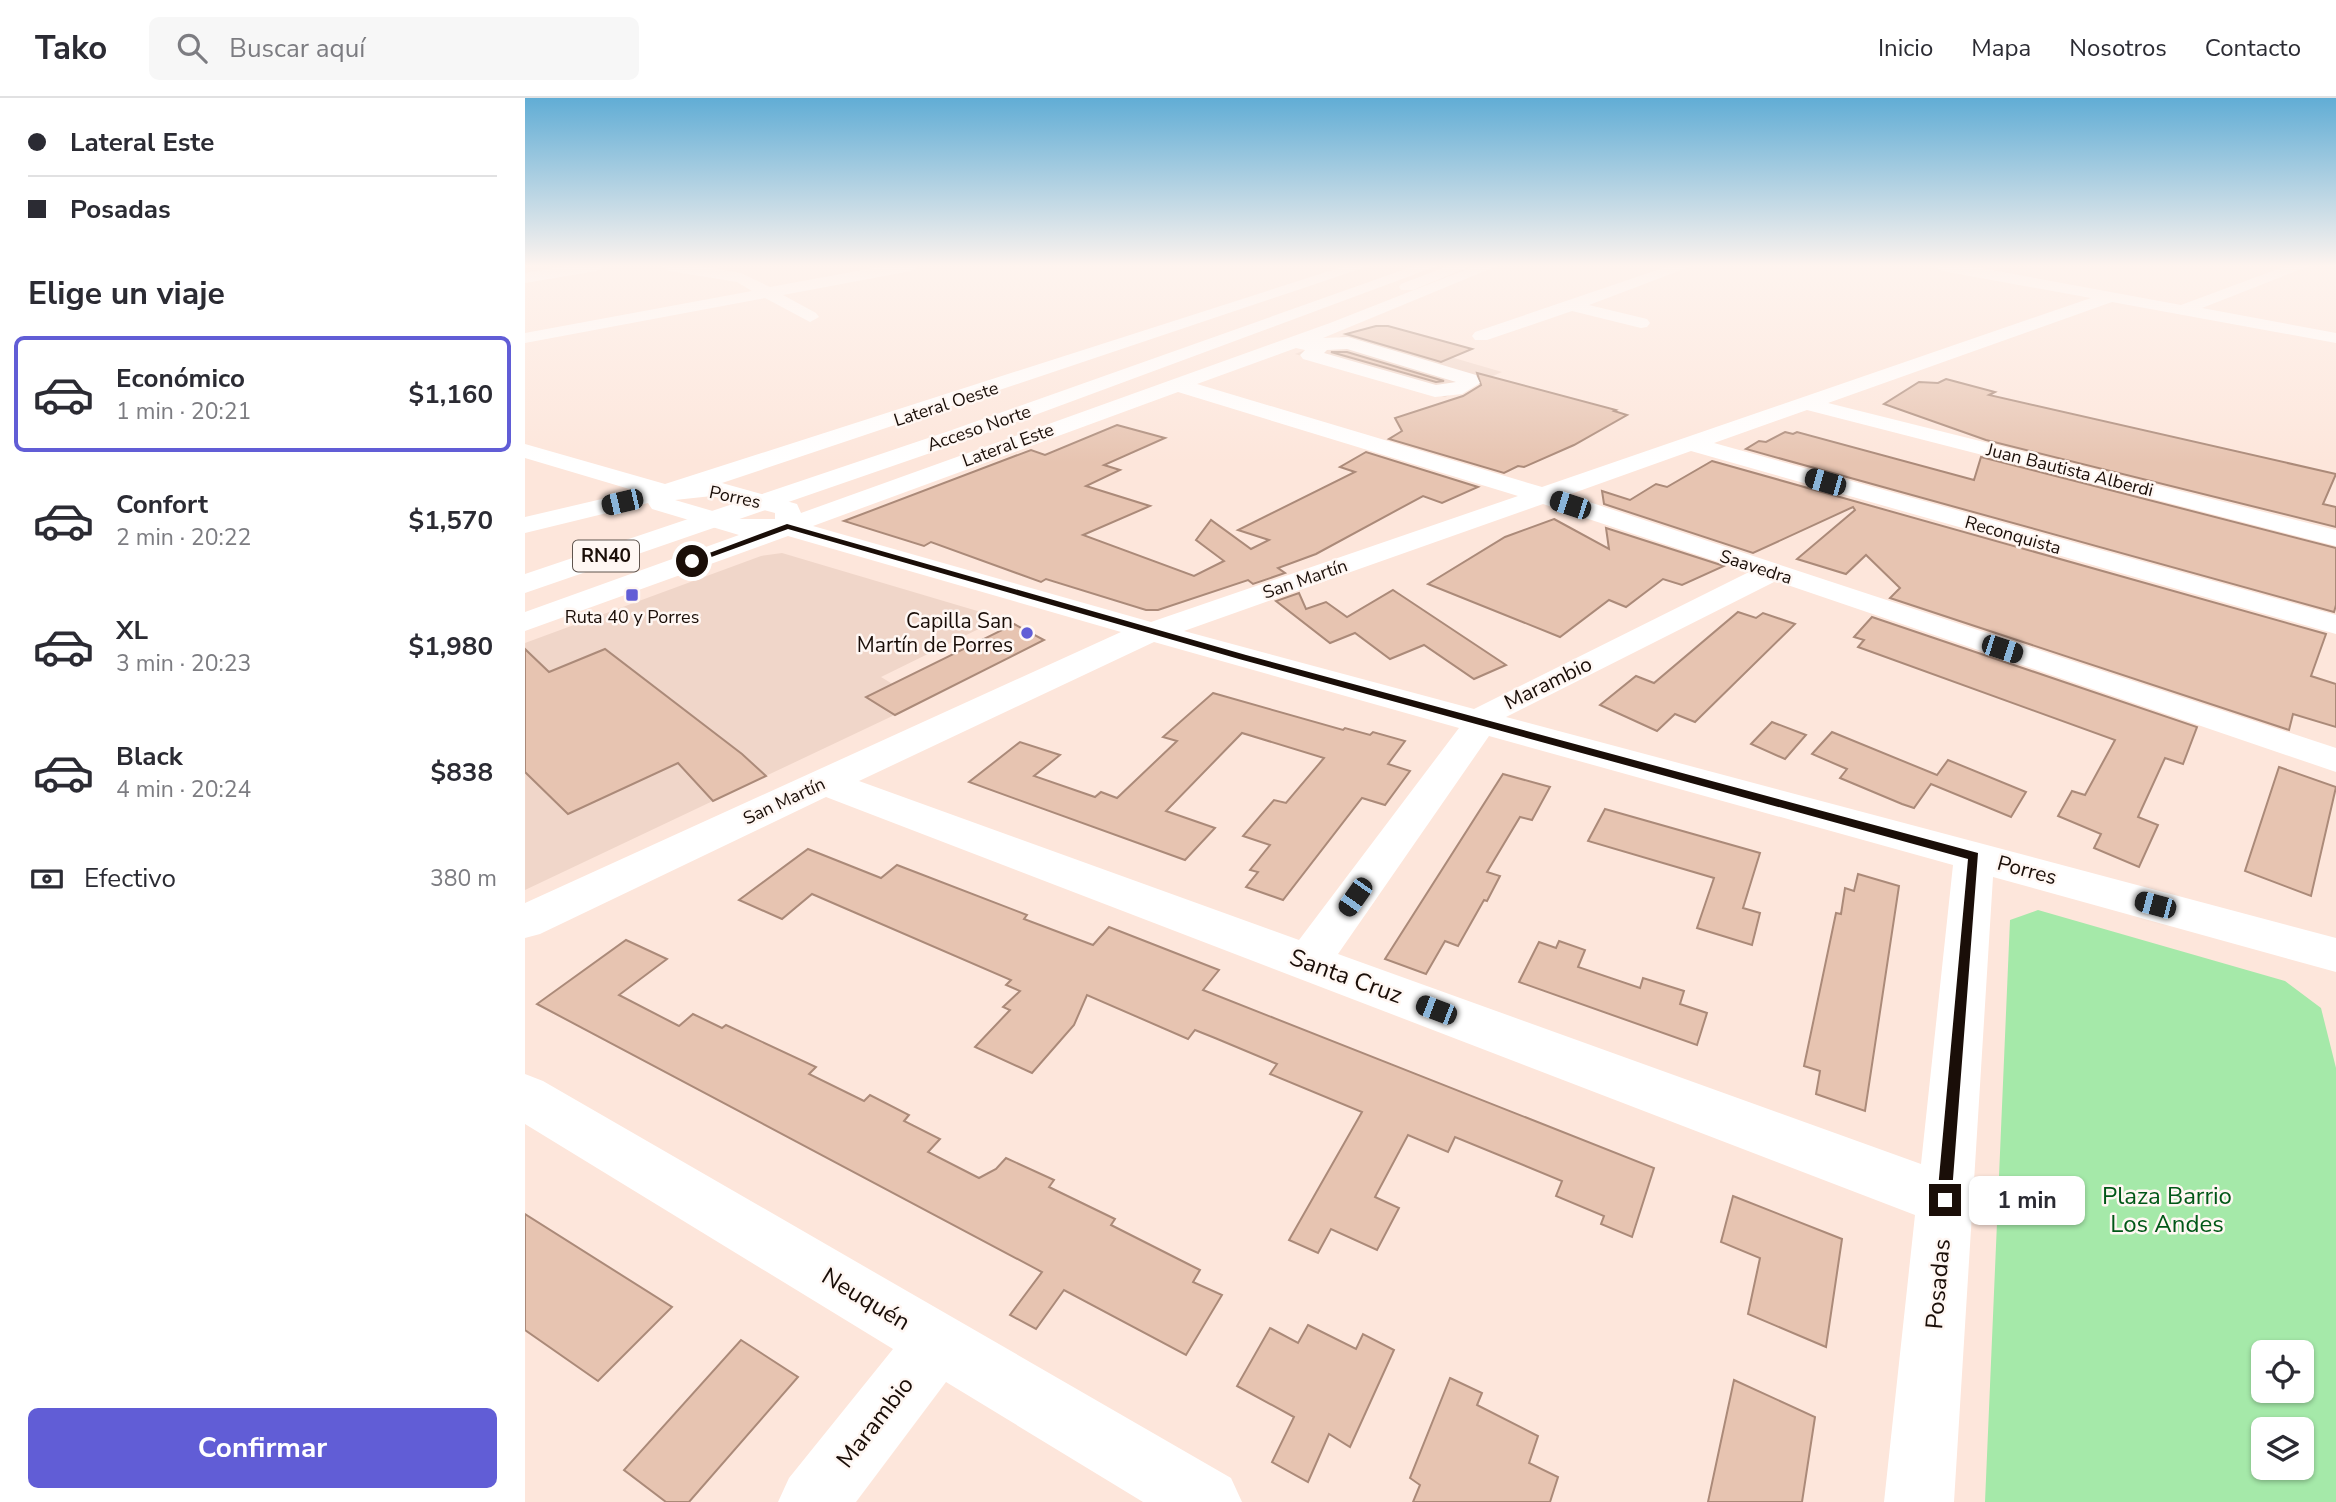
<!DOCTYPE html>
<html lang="es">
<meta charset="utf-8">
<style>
body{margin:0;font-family:"Nunito Sans",sans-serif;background:#f7f7f7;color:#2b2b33;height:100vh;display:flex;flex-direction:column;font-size:26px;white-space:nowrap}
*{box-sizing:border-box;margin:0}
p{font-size:23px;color:#7c7c81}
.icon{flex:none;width:38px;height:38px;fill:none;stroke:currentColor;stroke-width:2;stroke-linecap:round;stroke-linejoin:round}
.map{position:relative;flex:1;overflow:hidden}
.side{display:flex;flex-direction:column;background:#fff;width:525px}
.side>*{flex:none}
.top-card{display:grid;align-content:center;height:154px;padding:0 28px;background:#fff}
.tools{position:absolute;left:1726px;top:1242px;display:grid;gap:14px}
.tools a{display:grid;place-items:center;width:63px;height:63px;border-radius:10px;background:#fff;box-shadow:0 2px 5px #0004;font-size:35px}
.end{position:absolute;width:32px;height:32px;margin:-16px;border:9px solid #1a0e08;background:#fff;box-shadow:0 0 0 4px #fff}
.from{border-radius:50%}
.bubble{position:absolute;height:49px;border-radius:10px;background:#fff;box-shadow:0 2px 5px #0004;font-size:23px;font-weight:700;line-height:49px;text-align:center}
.car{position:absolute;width:21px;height:42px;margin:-21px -10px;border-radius:9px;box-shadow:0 0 5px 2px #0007;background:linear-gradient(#222 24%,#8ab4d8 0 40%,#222 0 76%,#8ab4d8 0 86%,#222 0)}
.top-card b{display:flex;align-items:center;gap:24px;height:66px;font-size:26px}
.top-card b+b{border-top:2px solid #e1e1e2}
.top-card i{width:18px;height:18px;background:#2b2b33}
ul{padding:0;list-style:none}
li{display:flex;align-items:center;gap:21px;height:116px;margin:0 14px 10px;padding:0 14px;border:4px solid transparent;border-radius:10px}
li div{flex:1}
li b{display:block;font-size:26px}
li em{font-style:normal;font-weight:700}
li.active{border-color:#615dd6}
li>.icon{width:63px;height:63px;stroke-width:1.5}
h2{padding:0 28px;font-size:32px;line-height:84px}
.pay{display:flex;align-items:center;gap:18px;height:77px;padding:0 28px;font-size:26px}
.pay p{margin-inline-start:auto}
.primary-button{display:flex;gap:14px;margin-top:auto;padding:14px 28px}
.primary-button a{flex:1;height:80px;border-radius:10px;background:#615dd6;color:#fff;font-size:28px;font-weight:700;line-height:80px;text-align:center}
header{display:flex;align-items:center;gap:42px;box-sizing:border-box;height:98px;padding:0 35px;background:#fff;border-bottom:2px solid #e1e1e2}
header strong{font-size:33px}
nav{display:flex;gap:38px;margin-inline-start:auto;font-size:24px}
.search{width:490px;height:63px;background:#f7f7f7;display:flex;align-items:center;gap:18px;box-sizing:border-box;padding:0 24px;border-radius:10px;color:#7c7c81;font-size:26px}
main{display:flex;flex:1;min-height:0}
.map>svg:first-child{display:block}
.built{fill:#f0d6c9}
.green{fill:#a5e9a9;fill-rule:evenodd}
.building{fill:#e7c4b1;stroke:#ab8a79;stroke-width:2}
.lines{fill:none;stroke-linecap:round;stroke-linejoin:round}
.minor{fill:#fff;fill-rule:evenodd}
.highway{fill:#fff;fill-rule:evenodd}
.route{fill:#1a0e08}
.poi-dot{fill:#615dd6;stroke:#fff7f3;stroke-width:2.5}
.labels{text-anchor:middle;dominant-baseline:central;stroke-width:5;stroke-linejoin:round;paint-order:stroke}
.far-street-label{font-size:18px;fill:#1a0e08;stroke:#fff7f3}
.far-poi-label{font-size:18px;fill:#1a0e08;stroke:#fff7f3}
.shield{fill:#fff7f3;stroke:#5f544e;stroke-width:2}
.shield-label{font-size:19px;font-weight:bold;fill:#1a0e08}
.poi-label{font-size:21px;fill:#1a0e08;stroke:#fff7f3;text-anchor:end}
.street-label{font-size:21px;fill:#1a0e08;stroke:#fff7f3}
.near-street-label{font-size:24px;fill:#1a0e08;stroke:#fff7f3}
.near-park-label{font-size:24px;fill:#005717;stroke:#fff7f3}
</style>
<header>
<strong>Tako</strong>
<div class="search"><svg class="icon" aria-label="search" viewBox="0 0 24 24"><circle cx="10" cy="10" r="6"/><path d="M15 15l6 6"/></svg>Buscar aquí</div>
<nav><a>Inicio</a><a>Mapa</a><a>Nosotros</a><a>Contacto</a></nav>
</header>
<main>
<section class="side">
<div class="top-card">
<b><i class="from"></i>Lateral Este</b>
<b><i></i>Posadas</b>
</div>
<h2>Elige un viaje</h2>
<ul>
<li class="active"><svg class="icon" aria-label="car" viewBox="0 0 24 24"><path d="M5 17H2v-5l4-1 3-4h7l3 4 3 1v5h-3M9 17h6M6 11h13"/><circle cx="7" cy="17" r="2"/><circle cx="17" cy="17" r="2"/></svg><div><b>Económico</b><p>1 min · 20:21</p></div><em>$1,160</em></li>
<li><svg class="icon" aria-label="car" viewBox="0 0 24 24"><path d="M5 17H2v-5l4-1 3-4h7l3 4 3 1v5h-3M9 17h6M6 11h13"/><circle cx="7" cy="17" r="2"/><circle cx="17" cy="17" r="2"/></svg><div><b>Confort</b><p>2 min · 20:22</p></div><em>$1,570</em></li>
<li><svg class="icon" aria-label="car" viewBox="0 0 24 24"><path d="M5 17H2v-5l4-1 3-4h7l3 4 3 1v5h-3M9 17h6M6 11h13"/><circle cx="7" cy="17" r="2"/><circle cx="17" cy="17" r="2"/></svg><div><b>XL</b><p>3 min · 20:23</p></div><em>$1,980</em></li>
<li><svg class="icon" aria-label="car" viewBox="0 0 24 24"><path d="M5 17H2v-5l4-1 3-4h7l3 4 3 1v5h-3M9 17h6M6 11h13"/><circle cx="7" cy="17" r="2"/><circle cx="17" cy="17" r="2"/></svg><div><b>Black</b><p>4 min · 20:24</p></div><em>$838</em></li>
</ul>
<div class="pay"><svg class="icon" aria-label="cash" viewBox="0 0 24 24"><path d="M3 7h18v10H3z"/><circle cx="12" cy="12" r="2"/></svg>Efectivo<p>380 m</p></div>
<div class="primary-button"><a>Confirmar</a></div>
</section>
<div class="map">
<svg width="1811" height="1404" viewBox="0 0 1811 1404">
<rect width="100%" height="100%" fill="#fde6db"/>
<g class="built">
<polygon points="833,232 977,274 920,299 770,256"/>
<polygon points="257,455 476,520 356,579 397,604 0,792 0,545 236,458"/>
</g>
<path class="green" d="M1513,812l247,71 36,27 15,60v434h-351l25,-582zM1738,1255h38v38h-38zM1738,1332h38v38h-38z"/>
<g class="building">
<polygon points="851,228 863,228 947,251 916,264 821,236"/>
<polygon points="806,254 822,254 919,283 911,284"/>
<polygon points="952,275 1091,312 1089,313 1102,317 1049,347 999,369 993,368 979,375 864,341 877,333 870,320 938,298 956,287"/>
<polygon points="1421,281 1470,294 1464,297 1811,376 1798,406 1811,409 1811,429 1461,342 1359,306 1394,284 1413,285"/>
<polygon points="592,327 640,340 579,367 595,372 561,388 625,408 558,437 669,478 699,463 671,442 686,422 726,451 744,442 713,432 830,374 815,369 841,354 953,389 917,405 898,398 791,456 753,470 760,475 728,486 723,482 633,512 621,512 521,481 516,484 406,444 399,448 319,423 506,352 520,357"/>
<polygon points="1260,334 1268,336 1272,334 1449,382 1456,359 1811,450 1811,507 1809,514 1221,351 1234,343 1241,344"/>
<polygon points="1187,363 1801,536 1786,578 1811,586 1811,629 1768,616 1764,632 1365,500 1375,490 1341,457 1321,476 1272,461 1330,412 1328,409 1228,455 1079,406 1077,393 1105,402 1131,386 1142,389"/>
<polygon points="1029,421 1084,451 1081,430 1199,468 1157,487 1138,481 1101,509 1084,502 1035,539 903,486 980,439"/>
<polygon points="868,492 981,567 949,581 899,547 865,561 830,535 805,545 751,503 774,495 781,511 801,504 822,519"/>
<polygon points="1213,514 1231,520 1238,515 1270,526 1170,624 1150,616 1132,633 1075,607 1111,578 1129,585"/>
<polygon points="1347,519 1672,629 1658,666 1640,660 1613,719 1633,727 1614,769 1569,750 1576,736 1533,718 1547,693 1560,697 1590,642 1333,549 1339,542 1329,539"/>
<polygon points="489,526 519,542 370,617 341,599"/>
<polygon points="0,551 24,574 80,551 217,656 241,678 188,703 153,665 43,716 0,674"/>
<polygon points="688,595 818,632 820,630 845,637 848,634 880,643 863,666 885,673 860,707 837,700 758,802 721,789 733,774 725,772 745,747 718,738 749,702 761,705 799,660 717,635 641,713 690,730 660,762 444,684 495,644 535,657 509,678 570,699 576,694 592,700 652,643 638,639"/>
<polygon points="1247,624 1281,637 1260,661 1226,646"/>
<polygon points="1307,634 1412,677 1423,662 1501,694 1486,719 1406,686 1389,710 1377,706 1315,680 1322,671 1287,656"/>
<polygon points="1754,669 1811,689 1786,798 1720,773"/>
<polygon points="978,676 1025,689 1007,722 995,719 962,774 975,778 962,803 959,802 933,848 920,843 901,876 860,861"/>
<polygon points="1080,711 1235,755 1218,810 1235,815 1227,847 1172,830 1189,780 1063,743"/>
<polygon points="283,751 356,780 372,767 502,817 499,821 568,847 584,829 694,872 678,892 1129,1070 1107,1139 1076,1126 1079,1118 1031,1098 1037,1083 930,1039 923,1054 883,1037 850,1099 874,1110 852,1152 806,1131 793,1155 764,1142 837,1014 745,976 752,966 690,940 670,932 663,941 562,897 549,927 507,975 450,949 485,912 478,909 495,893 481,887 486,882 287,796 257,821 214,802"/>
<polygon points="1333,776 1374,788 1340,1013 1291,996 1295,973 1279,968 1311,815 1316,816 1320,790 1329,793"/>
<polygon points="101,842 142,861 94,897 154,928 168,916 197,930 201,927 291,969 284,976 339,1003 345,997 384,1017 379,1023 415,1041 403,1054 454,1080 471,1071 481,1060 529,1082 524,1089 590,1121 586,1127 675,1172 668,1184 697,1197 661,1257 539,1192 511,1231 485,1217 517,1174 12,906"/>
<polygon points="1034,843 1060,852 1053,869 1115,890 1118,880 1159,893 1155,906 1182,915 1172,947 994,884 1014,844 1031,850"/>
<polygon points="1208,1098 1317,1141 1301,1249 1223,1216 1235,1160 1196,1144"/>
<polygon points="0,1116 147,1209 73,1283 0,1232"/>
<polygon points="783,1227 831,1251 838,1236 869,1252 825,1349 804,1336 783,1384 747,1364 769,1319 712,1288 745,1230 773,1245"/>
<polygon points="216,1242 273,1279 164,1404 141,1404 99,1372"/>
<polygon points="925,1280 957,1295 952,1307 1013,1338 1004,1365 1033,1379 1025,1404 888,1404 895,1387 885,1380"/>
<polygon points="1209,1282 1290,1319 1277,1404 1183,1404"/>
</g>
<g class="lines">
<g class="minor">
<polygon points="41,168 79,168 72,173 0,185 0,175"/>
<polygon points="137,168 175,168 216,175 245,189 359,168 393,168 386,173 258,197 291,215 294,219 285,224 240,200 0,245 0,235 227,193 212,184 144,173"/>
<path d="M820,168h24l-647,217 75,21 4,9 529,-190 145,-57h22l-174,72 25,-1 128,38 4,8 -18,11 -27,3 -132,-38 -3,-4 5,-5 -9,-2 -99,36 345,103 549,-189 -149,-27 -7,-5h35l211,39 105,-39h23l-107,42 134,25v10l-224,-41 -284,101 508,127v16l-529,-136 -93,33 622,172v19l-645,-183 -123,44 768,253v24l-560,-191 -270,136 830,221v34l-343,-95 -39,625h-70l31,-287 -1089,-418 -286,137 -15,4v-35l596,-271 -333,-96 -263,95v-19l214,-77 -87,-26 -4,-6 -123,30v-16l111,-26 -111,-33v-14l140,40zM822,251l109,33 -20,3 -112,-32 3,-3zM653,294l340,104 -367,126 -338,-96zM187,398l63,17v6h-35l-65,-19zM1018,406l206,68 -275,137 -290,-78zM629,544l305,86 -160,212 -440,-159zM964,638l464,129 -32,299 -583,-210z"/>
<polygon points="1144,168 1167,168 1064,207 1122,221 1125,225 1122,229 1116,230 1047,213 962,242 950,242 947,238 950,234"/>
<polygon points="0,976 18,983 706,1380 717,1404 618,1404 421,1284 331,1404 253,1404 264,1380 368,1251 0,1026"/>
</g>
<g class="highway">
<polygon points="889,168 912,168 440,343 0,495 0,476 424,333"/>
<polygon points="923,168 946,168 888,192 876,192 874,189 876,186"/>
</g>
</g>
<linearGradient id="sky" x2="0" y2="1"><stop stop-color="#61add5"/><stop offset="0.46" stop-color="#fef4ef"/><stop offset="1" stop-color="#fef4ef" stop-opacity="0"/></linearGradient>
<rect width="1811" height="365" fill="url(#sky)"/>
<polygon class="route" points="262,426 721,557 1453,755 1426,1107 1420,1110 1414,1107 1412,1102 1443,761 714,561 263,431 170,465 163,463"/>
<g class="poi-dot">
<rect x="100" y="490" width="14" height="14" rx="3.5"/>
<circle cx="502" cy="535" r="7"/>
</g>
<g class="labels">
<g class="far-street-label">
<text transform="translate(421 306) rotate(-18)">Lateral Oeste</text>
<text transform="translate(454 330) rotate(-19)">Acceso Norte</text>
<text transform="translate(483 347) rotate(-20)">Lateral Este</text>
<text transform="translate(1545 372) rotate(14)">Juan Bautista Alberdi</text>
<text transform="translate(210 399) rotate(12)">Porres</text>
<text transform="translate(1488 437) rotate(16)">Reconquista</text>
<text transform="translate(1231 469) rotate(18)">Saavedra</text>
<text transform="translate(780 481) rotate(-19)">San Martín</text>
<text transform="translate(259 703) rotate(-25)">San Martín</text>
</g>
<g class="far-poi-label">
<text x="107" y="519">Ruta 40 y Porres</text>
</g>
<rect class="shield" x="48" y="442.5" width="66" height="31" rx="5"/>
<g class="shield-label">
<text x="81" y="458">RN40</text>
</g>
<g class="poi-label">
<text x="488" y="523">Capilla San<tspan x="488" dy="24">Martín de Porres</tspan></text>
</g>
<g class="street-label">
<text transform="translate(1023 585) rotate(-26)">Marambio</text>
<text transform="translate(1502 772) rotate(15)">Porres</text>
</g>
<g class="near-street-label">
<text transform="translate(821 878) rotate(20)">Santa Cruz</text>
<text transform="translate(1413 1186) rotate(-85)">Posadas</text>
<text transform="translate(341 1201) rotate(31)">Neuquén</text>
<text transform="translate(350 1324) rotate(-52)">Marambio</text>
</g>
<g class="near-park-label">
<text x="1642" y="1098">Plaza Barrio<tspan x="1642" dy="28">Los Andes</tspan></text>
</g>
</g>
</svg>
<div class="tools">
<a><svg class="icon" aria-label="locate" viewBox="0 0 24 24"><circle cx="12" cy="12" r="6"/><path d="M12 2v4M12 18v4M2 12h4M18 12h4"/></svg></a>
<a><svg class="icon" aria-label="layers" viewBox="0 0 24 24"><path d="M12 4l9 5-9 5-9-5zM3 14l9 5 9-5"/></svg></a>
</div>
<i class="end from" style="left:167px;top:463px"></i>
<i class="end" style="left:1420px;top:1102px"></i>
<div class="bubble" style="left:1444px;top:1078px;width:116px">1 min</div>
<i class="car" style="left:1300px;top:384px;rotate:286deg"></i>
<i class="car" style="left:97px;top:404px;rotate:257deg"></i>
<i class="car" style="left:1045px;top:407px;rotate:288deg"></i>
<i class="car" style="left:1477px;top:551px;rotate:108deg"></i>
<i class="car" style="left:830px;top:799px;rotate:215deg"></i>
<i class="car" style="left:1630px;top:807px;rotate:285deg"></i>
<i class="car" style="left:911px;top:912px;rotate:291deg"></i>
</div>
</main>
